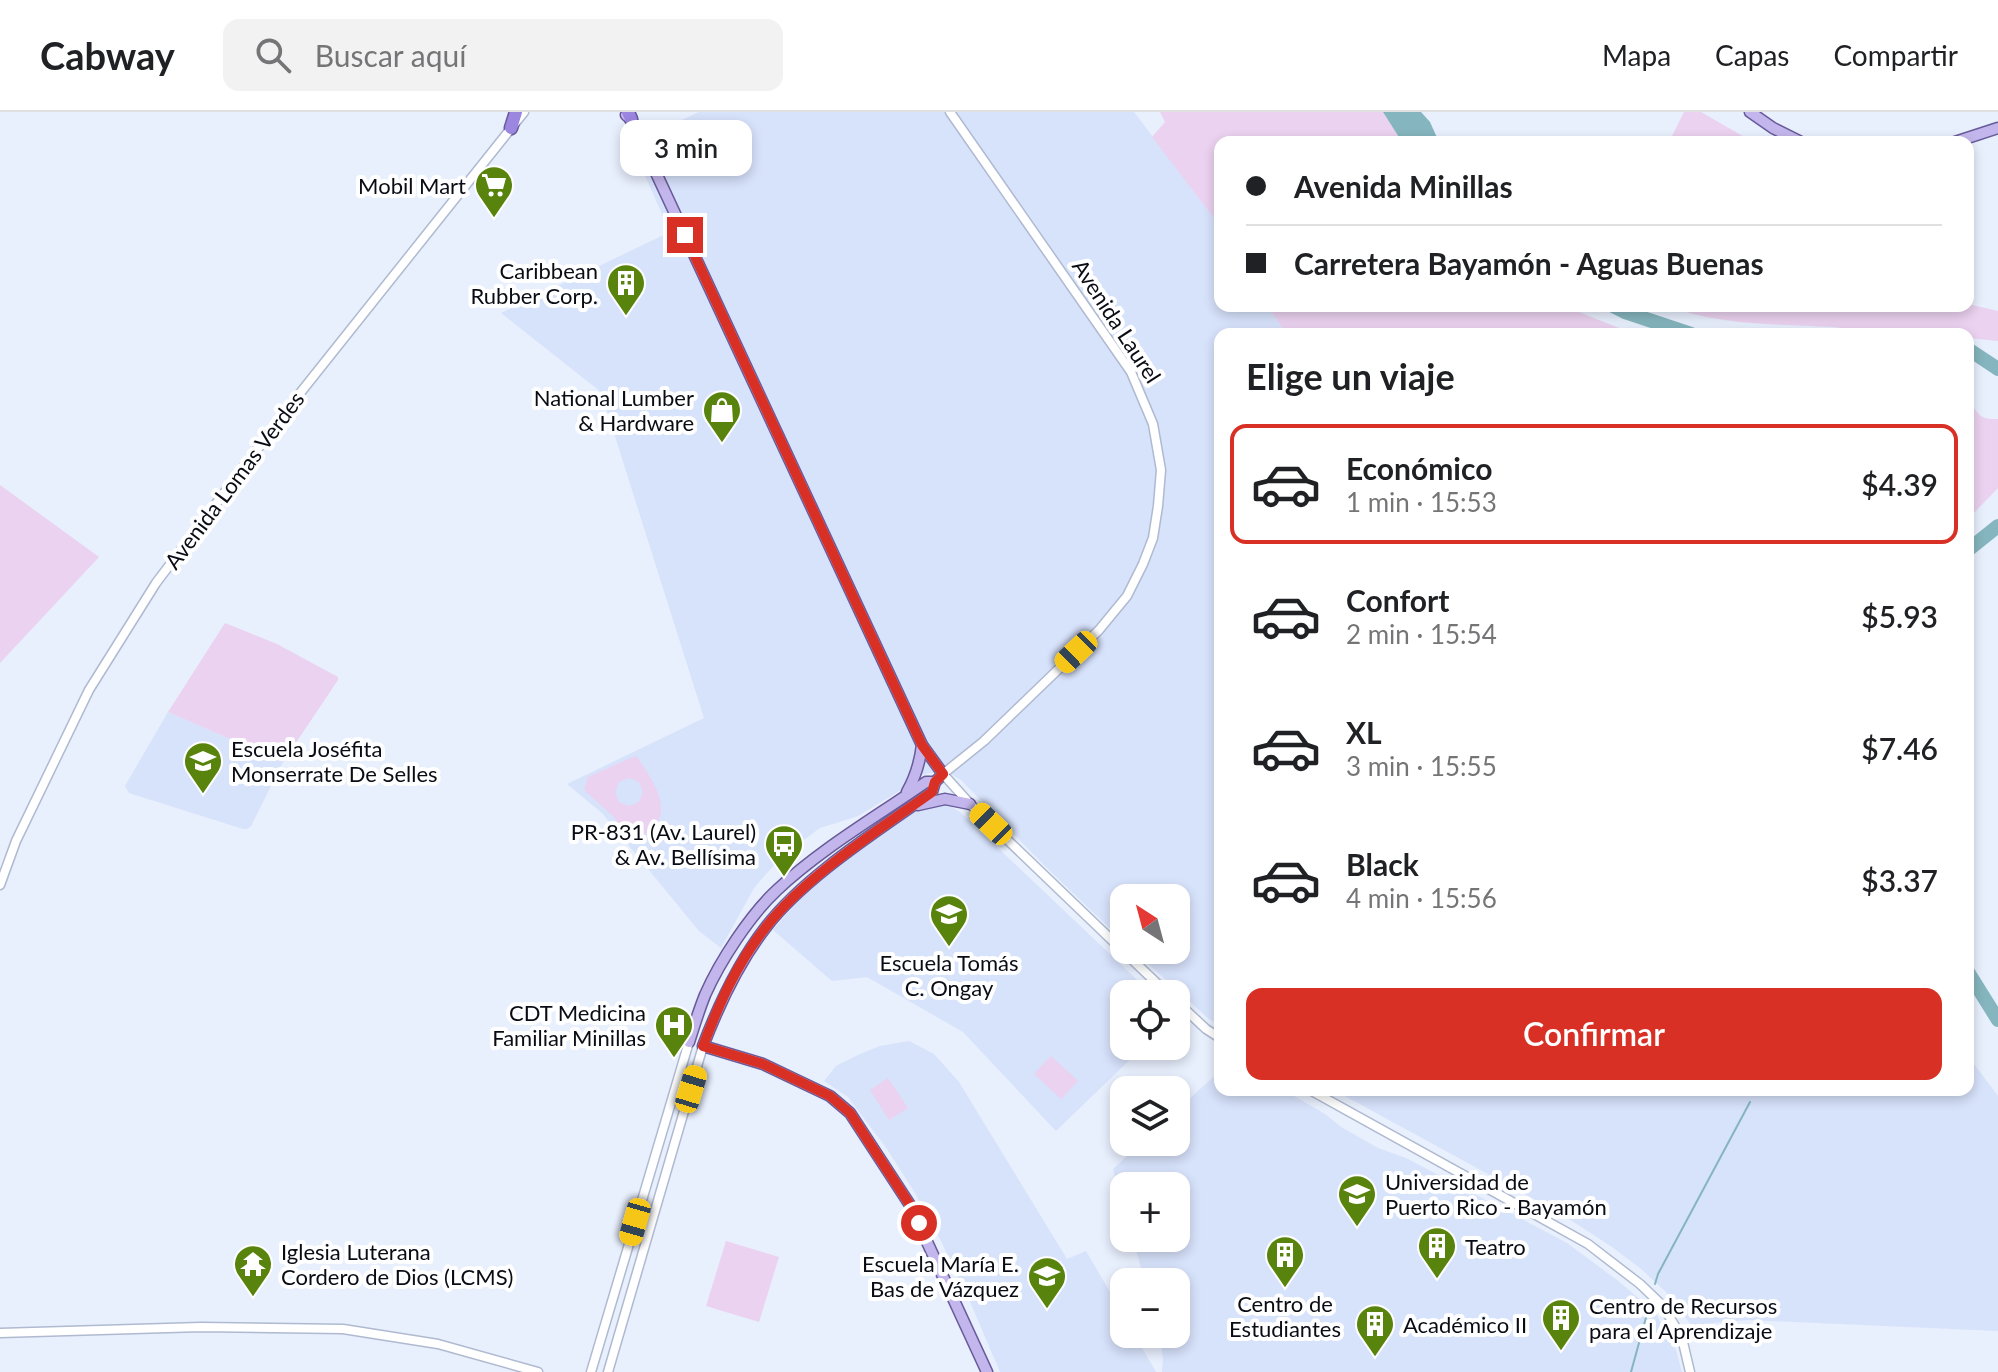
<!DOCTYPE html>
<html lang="es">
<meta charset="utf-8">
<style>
body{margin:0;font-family:Lato,sans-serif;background:#f2f2f2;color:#202124;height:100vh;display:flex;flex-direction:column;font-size:30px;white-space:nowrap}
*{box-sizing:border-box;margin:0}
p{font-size:26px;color:#757577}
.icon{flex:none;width:44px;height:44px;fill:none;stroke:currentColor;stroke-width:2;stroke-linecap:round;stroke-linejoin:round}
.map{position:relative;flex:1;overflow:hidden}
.sheet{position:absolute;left:1214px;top:216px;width:760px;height:768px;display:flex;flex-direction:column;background:#fff;border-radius:16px;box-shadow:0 4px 12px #0003}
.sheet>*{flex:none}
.guide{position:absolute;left:1214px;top:24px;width:760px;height:176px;border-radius:16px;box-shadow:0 4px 12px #0003;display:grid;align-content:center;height:176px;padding:0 32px;background:#fff}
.needle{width:52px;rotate:324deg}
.buttons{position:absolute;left:1110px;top:772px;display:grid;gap:16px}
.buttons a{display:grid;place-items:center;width:80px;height:80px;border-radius:16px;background:#fff;box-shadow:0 4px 12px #0003;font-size:40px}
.end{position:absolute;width:36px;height:36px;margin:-18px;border:10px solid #d93025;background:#fff;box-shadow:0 0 0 4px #fff}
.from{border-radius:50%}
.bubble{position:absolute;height:56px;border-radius:16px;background:#fff;box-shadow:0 4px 12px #0003;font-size:26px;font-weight:600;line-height:56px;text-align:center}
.car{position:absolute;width:24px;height:48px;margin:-24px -12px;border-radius:10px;box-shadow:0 0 6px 2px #0007;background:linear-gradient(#f5c518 24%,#345 0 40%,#f5c518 0 76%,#345 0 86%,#f5c518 0)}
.guide b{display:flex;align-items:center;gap:28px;height:76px;font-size:30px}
.guide b+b{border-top:2px solid #e0e0e0}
.guide i{width:20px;height:20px;background:#202124}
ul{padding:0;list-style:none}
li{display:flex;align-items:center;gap:24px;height:120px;margin:0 16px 12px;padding:0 16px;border:4px solid transparent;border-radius:16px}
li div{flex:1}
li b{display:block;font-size:30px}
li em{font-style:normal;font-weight:600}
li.on{border-color:#d93025}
li>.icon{width:72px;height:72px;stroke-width:1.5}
h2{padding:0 32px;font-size:36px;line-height:96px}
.action{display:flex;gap:16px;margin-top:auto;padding:16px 32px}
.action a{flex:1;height:92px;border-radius:16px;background:#d93025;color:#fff;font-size:32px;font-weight:600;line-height:92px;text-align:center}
header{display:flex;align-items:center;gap:48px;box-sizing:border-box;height:112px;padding:0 40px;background:#fff;border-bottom:2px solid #e0e0e0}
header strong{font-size:38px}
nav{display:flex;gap:44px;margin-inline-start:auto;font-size:28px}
.search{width:560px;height:72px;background:#f2f2f2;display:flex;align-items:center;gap:20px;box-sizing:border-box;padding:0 28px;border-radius:16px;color:#757577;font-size:30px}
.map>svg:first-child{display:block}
.built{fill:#d7e2fb}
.green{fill:#ebd2f0;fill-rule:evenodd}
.water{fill:#85b5be}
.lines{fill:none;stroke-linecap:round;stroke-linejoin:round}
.stream{stroke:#85b5be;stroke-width:2}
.river{stroke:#85b5be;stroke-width:14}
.minor-casing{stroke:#afbad1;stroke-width:11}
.major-casing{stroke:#685b99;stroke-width:13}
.highway-casing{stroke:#685b99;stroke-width:15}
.minor{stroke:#fff;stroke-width:8}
.major{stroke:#c3b6ec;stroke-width:10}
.highway{stroke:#9b86e0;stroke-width:12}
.route{stroke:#d93025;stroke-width:10}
.labels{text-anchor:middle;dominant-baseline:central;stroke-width:8;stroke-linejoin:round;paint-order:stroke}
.poi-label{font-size:22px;fill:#090c14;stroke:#fff;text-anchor:end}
.street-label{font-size:22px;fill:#090c14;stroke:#fff}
</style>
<header>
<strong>Cabway</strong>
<div class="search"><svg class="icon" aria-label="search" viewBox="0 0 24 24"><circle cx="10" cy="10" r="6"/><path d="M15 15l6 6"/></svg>Buscar aquí</div>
<nav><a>Mapa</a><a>Capas</a><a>Compartir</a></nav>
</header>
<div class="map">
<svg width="1998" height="1260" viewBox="0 0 1998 1260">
<rect width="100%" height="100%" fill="#e8effd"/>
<g class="built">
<polygon points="699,0 1134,0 1220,114 1220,194 1267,194 1287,222 1220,222 1220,913 1209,907 1133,838 1176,838 1176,786 1124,786 1124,830 1045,754 961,668 948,660 929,661 917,665 903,677 858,704 820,716 782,744 754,776 721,836 699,819 602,701 567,672 704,606 601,280 501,201 670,120 631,32"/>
<polygon points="168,600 283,650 251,714 247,717 243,717 129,681 125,674"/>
<polygon points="943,690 960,700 1152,882 1124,882 1124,934 1144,934 1056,1019 963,920 867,865 832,869 773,818 810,775 924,693"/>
<polygon points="909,929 934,942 959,970 1067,1147 1086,1139 1124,1204 1124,1222 1134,1222 1156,1260 1000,1260 971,1192 941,1129 915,1081 887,1037 848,985 824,969 836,954 860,942 880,934"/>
<polygon points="1968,944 1998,984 1998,1219 1747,1208 1691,1213 1666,1180 1640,1156 1612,1135 1563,1103 1334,978 1968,978"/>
<polygon points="1220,959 1220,978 1284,978 1325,1002 1341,1015 1378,1036 1406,1046 1567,1131 1617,1168 1655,1200 1676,1238 1682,1260 1162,1260 1163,1247 1160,1222 1176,1222 1176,1170 1151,1170 1149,1159 1141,1156 1133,1126 1176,1126 1176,1074 1124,1074 1124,1096 1113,1057 1142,1030 1176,1030 1176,999"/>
</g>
<g class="green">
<polygon points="1160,0 1383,0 1402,30 1220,30 1220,114 1152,25 1165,10"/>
<polygon points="1684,0 1701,0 1753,30 1669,30"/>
<path d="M1968,192l30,7v30l-30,-3v-4c-30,0 -62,3 -93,0 -14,-2 -28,-6 -42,-7 -55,-3 -113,-1 -165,-21h300z"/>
<polygon points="1267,194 1564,194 1634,222 1287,222"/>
<path d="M1968,286c10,15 10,22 30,21v69l-30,31z"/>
<polygon points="0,373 99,445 0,551"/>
<polygon points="225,511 277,532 338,565 338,568 283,650 168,600"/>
<path d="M635,644l3,2c11,18 36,49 15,70 -5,5 -14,10 -21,14l-19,-26 -29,-26 4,-13zM629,666l10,4 4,10 -4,10 -10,4 -10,-4 -4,-10 4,-10z"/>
<polygon points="1051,944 1078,969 1061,987 1034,962"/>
<polygon points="888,966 908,996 889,1008 870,978"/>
<polygon points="726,1129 779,1145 759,1210 706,1194"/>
</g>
<polygon class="water" points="1383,0 1421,0 1430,10 1439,30 1402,30"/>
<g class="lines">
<g class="stream">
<polyline points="1756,979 1757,978"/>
<polyline points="1655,1172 1658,1162 1750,990"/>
<polyline points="1631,1260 1650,1191"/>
</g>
<g class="river">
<polyline points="1613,194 1625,200 1691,222"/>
<polyline points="1968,237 1998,257"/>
<polyline points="1968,438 1998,414"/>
<polyline points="1968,860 1998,908"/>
</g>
<defs>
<g id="minor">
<polyline points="950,0 1131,260 1153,312 1161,358 1158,394 1153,426 1143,452 1127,484 1099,518 984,629 943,662 970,692 1168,882"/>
<polyline points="0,773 16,729 89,578 156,471 293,290 524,0"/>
<polyline points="1176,889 1206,917 1220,926"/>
<polyline points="1310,978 1588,1132 1640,1172 1663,1194 1682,1226 1690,1260"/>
<polyline points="0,1221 201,1215 343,1217 438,1232 538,1260"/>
<polyline points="591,1260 689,930"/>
<polyline points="608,1260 703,934"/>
</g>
<g id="major">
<polyline points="1750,0 1773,16 1801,30"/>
<path d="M626,3l5,4 291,626 21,29 -8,8 -3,10c-53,38 -127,84 -166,135 -28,36 -47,77 -63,119l60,18 67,32 20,17 60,92 77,167"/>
<polyline points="1955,30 1998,16"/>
<path d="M907,680c9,-16 13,-30 15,-47"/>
<polyline points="918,693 945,687 970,692"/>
<path d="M689,930c5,-16 10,-32 16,-47 15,-34 45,-80 72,-105 45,-42 99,-73 149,-108h9"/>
</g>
<g id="highway">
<polyline points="628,0 631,7"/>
<polyline points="511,16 516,0"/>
</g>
</defs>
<use href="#minor" class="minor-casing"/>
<use href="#major" class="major-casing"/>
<use href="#highway" class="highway-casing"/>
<use href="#minor" class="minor"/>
<use href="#major" class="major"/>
<use href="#highway" class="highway"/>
</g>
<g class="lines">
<path class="route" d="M685,123l237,510 21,29 -8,8 -3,10c-53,38 -126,84 -166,135 -29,36 -47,77 -63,119l60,18 67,32 20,17 60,92 9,18"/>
</g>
<defs>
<symbol id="supermarket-pin" viewBox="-11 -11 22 30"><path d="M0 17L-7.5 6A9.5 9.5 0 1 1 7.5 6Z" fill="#58830c" stroke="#fff"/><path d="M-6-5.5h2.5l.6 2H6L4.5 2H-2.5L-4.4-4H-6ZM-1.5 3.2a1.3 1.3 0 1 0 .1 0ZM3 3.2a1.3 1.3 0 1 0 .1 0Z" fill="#fff"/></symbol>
<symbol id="building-pin" viewBox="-11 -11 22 30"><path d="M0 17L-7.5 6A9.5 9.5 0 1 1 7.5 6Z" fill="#58830c" stroke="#fff"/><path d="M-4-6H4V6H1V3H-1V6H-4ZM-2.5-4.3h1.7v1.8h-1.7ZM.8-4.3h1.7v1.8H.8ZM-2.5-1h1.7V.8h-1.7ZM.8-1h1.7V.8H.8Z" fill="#fff"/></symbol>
<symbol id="shop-pin" viewBox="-11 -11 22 30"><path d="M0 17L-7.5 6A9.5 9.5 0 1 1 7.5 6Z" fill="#58830c" stroke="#fff"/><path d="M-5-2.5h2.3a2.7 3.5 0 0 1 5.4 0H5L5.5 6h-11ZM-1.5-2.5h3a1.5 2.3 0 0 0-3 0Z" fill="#fff"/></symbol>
<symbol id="school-pin" viewBox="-11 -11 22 30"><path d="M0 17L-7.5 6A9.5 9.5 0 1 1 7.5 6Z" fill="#58830c" stroke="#fff"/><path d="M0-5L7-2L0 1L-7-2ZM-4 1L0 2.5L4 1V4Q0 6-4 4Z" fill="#fff"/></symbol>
<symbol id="bus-pin" viewBox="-11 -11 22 30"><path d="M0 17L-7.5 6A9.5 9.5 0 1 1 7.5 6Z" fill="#58830c" stroke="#fff"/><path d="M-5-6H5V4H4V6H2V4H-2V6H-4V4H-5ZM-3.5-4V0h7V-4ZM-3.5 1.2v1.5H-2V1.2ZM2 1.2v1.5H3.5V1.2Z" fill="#fff"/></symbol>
<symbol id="hospital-pin" viewBox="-11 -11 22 30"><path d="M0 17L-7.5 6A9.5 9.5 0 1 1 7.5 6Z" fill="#58830c" stroke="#fff"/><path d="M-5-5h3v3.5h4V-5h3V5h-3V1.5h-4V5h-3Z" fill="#fff"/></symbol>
<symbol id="university-pin" viewBox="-11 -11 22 30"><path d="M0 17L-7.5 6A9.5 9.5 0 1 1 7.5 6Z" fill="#58830c" stroke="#fff"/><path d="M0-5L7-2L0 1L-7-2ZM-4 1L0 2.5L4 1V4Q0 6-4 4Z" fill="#fff"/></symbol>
<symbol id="temple-pin" viewBox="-11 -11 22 30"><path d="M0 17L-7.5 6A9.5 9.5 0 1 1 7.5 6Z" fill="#58830c" stroke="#fff"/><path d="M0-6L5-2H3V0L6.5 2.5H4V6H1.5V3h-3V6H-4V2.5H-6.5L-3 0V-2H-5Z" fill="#fff"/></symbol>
</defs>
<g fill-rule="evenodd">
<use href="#supermarket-pin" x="472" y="51" width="44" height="60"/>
<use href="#building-pin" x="604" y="149" width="44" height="60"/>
<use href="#shop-pin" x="700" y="276" width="44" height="60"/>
<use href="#school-pin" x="181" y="627" width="44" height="60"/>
<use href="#bus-pin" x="762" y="710" width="44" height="60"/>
<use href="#school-pin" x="927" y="780" width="44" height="60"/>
<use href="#hospital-pin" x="652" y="891" width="44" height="60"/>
<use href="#university-pin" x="1335" y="1060" width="44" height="60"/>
<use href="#building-pin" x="1415" y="1112" width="44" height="60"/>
<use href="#building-pin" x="1263" y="1121" width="44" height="60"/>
<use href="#temple-pin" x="231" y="1130" width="44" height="60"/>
<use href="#school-pin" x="1025" y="1142" width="44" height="60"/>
<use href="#building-pin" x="1539" y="1184" width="44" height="60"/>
<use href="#building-pin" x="1353" y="1190" width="44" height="60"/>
</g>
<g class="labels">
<g class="poi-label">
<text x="466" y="73">Mobil Mart</text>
<text x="598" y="158">Caribbean<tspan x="598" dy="25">Rubber Corp.</tspan></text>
<text x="694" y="285">National Lumber<tspan x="694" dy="25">&amp; Hardware</tspan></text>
<text x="231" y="636" text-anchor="start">Escuela Joséfita<tspan x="231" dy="25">Monserrate De Selles</tspan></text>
<text x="756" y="719">PR-831 (Av. Laurel)<tspan x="756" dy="25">&amp; Av. Bellísima</tspan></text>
<text x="949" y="850" text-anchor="middle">Escuela Tomás<tspan x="949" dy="25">C. Ongay</tspan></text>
<text x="646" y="900">CDT Medicina<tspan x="646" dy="25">Familiar Minillas</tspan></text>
<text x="1385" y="1069" text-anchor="start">Universidad de<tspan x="1385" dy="25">Puerto Rico - Bayamón</tspan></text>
<text x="1465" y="1134" text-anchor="start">Teatro</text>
<text x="281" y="1139" text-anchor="start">Iglesia Luterana<tspan x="281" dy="25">Cordero de Dios (LCMS)</tspan></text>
<text x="1019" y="1151">Escuela María E.<tspan x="1019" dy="25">Bas de Vázquez</tspan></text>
<text x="1285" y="1191" text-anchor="middle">Centro de<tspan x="1285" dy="25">Estudiantes</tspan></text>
<text x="1589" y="1193" text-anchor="start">Centro de Recursos<tspan x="1589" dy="25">para el Aprendizaje</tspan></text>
<text x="1403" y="1212" text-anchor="start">Académico II</text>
</g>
<g class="street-label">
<text transform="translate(1117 209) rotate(57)">Avenida Laurel</text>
<text transform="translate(234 368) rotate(-53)">Avenida Lomas Verdes</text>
</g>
</g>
</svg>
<div class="buttons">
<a><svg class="needle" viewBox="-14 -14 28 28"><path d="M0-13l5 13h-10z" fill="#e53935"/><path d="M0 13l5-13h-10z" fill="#757577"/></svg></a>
<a><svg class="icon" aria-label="locate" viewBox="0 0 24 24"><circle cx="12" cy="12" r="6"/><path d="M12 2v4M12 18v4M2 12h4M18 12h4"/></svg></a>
<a><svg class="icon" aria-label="layers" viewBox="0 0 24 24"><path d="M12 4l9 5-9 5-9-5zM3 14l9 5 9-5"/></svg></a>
<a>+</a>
<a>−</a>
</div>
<i class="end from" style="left:919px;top:1111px"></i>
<i class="end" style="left:685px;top:123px"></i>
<div class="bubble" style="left:620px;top:8px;width:132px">3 min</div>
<i class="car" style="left:1076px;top:540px;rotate:226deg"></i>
<i class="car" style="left:991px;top:712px;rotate:314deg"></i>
<i class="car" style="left:691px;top:977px;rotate:17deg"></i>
<i class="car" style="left:635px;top:1110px;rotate:196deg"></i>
<div class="guide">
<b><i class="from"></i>Avenida Minillas</b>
<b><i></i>Carretera Bayamón - Aguas Buenas</b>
</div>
<section class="sheet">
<h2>Elige un viaje</h2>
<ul>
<li class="on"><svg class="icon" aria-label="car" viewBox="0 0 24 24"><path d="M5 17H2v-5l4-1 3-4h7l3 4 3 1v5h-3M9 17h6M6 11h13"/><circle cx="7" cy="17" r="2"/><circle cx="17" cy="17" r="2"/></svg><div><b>Económico</b><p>1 min · 15:53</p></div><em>$4.39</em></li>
<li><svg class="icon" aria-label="car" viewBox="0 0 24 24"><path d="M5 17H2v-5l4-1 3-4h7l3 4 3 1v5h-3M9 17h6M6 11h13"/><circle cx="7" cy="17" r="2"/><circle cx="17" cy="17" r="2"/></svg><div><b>Confort</b><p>2 min · 15:54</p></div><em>$5.93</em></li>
<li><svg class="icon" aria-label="car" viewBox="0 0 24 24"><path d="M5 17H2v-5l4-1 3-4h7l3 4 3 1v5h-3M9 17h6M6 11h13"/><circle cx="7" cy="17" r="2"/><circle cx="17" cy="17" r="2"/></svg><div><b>XL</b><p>3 min · 15:55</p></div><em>$7.46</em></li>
<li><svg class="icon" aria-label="car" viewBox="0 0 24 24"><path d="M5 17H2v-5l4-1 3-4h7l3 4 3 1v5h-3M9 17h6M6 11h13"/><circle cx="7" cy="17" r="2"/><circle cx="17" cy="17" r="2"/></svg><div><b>Black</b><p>4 min · 15:56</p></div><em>$3.37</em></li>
</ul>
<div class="action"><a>Confirmar</a></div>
</section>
</div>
